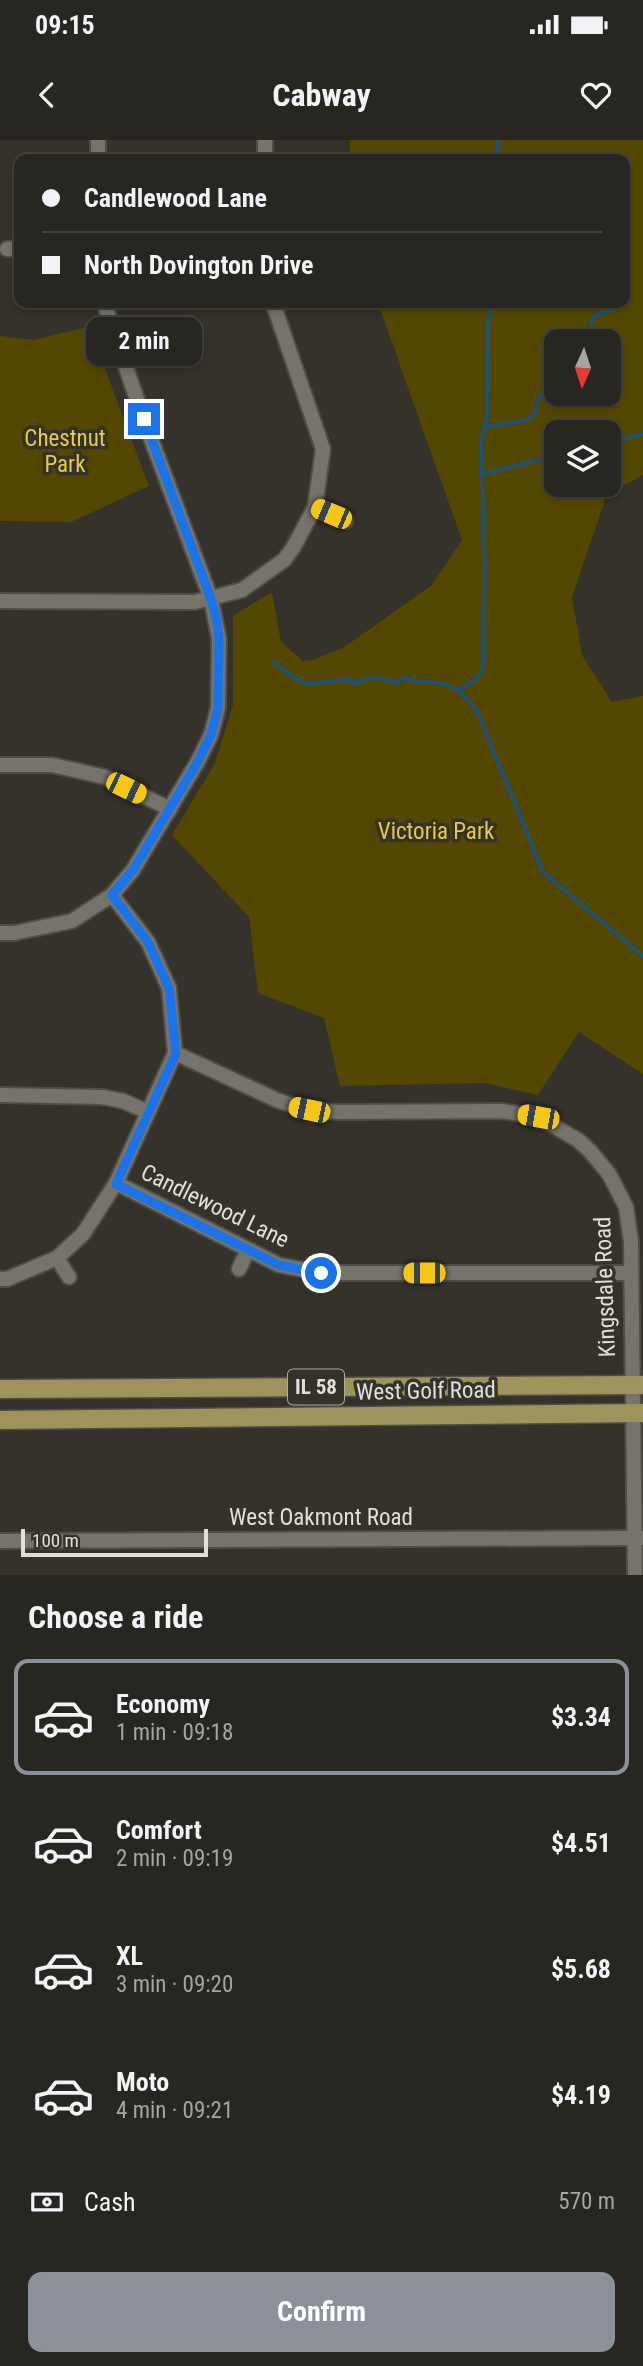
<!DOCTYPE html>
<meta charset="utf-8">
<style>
body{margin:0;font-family:"Roboto Condensed",sans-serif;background:#2f2e29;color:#f1f3f6;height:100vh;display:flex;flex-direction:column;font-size:26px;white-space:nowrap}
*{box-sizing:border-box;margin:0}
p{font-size:23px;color:#a4a5a5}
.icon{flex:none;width:38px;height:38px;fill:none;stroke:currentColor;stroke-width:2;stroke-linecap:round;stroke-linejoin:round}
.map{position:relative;height:1435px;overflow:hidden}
.panel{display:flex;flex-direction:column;background:#272620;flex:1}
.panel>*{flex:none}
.banner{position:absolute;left:14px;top:14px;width:616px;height:154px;border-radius:14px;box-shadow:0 4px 10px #0003,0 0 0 2px #43433e;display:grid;align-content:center;height:154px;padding:0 28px;background:#272620}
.needle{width:46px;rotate:183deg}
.tools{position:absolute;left:544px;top:189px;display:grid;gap:14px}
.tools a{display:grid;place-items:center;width:77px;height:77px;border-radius:14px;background:#272620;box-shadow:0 4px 10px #0003,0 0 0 2px #43433e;font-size:35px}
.scale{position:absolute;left:21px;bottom:18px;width:187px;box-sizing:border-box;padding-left:7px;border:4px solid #e0dfd9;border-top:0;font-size:19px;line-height:24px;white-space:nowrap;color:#e0dfd9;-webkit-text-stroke:5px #34322a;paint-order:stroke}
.end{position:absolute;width:32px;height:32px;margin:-16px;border:9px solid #1a73e8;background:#fff;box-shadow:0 0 0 4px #fff}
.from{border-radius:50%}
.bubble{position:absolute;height:49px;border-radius:14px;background:#272620;box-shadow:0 4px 10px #0003,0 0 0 2px #43433e;font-size:23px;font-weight:700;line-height:49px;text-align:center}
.car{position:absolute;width:21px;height:42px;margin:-21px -10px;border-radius:9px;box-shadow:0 0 5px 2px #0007;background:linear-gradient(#f5c518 24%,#345 0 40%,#f5c518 0 76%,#345 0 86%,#f5c518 0)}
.banner b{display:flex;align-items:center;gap:24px;height:66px;font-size:26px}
.banner b+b{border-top:2px solid #43433e}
.banner i{width:18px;height:18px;background:#f1f3f6}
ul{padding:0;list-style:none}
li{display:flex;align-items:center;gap:21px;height:116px;margin:0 14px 10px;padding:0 14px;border:4px solid transparent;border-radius:14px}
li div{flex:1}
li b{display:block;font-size:26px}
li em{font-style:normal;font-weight:700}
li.on{border-color:#8c9099}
li>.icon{width:63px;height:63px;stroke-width:1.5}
h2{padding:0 28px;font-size:32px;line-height:84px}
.pay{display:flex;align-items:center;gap:18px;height:77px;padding:0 28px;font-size:26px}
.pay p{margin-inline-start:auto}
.action{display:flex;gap:14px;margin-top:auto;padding:14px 28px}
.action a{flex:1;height:80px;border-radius:14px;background:#8c9099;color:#fff;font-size:28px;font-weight:700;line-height:80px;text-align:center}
.status{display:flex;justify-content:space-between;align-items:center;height:49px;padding:0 35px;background:#272620;direction:ltr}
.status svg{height:19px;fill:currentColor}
header{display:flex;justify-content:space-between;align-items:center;height:91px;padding:0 28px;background:#272620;font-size:32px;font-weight:700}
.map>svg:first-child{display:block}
.green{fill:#544800;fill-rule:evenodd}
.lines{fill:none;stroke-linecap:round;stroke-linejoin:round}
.stream{stroke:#195283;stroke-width:3.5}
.street-casing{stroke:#4f4d46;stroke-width:18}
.primary-casing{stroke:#4f4d46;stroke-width:21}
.street{stroke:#76746a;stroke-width:14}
.primary{stroke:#9e935a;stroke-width:18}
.route{stroke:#1a73e8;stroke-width:9}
.labels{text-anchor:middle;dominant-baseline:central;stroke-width:7;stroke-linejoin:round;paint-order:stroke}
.shield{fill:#34322a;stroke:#acaba4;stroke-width:2}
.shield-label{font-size:21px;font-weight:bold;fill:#e0dfd9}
.park-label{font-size:23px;fill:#e7cc40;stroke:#34322a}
.street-label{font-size:23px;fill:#e0dfd9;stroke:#34322a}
</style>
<div class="status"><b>09:15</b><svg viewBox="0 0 49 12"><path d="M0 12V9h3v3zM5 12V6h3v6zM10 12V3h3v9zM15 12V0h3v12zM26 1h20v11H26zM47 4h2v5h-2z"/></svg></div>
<header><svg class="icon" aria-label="back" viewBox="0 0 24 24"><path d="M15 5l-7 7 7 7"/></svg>Cabway<svg class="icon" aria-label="heart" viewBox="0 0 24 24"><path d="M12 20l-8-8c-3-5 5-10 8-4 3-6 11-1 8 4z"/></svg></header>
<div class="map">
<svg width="643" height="1435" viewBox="0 0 643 1435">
<rect width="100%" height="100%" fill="#34322a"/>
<g class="green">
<path d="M350,0h293v335l-36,19 -35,103 10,58 30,47 31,-6v378l-64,-42 -41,63 -53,-12 -145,3 -16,-68 -66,-25 -9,-76 -77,-82 43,-72 18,-58v-89l39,-24 9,50 22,19 9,-1 31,-12 89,-63 30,-45 -84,-237h247v-144h-275zM556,201h53v53h-53zM556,292h53v53h-53z"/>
<polygon points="92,186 107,234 149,346 71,382 0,381 0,196 33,200"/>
</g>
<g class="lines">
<g class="stream">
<polyline points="497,19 498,0"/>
<polyline points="580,201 579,192 590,188 593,176 613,169"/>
<path d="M485,287l42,-7 8,-6c1,-15 9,-26 21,-34"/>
<polyline points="609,303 643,294"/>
<polyline points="482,334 556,316"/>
<path d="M273,522l22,16 14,6 41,-5 3,5c4,-1 8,-3 12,-4 9,-4 23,-1 32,3l7,-5 14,4 5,-2c7,3 9,2 16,3 7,1 13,6 20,7l18,21 66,161 100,84"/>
<polyline points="459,550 477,539 483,528 485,429 481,301 487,279 488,184 492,163"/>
</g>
<defs>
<g id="street">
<polyline points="98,0 98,19"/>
<polyline points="265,19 265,0"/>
<polyline points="7,109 19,108"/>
<polyline points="315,367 346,381"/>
<polyline points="0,461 195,462 242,450 284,420 293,408 315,367 323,309 273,163"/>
<polyline points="0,625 52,625 105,637 170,669"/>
<polyline points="0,793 14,793 72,781 112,755 133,730 197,623 211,595 218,568 219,499 211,459 144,280 104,163"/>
<polyline points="175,913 279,961 309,970 339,972 502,971 538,977 578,1000 590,1011 609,1034 626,1067 631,1101 635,1435"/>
<polyline points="0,955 102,957 123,961 148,972"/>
<polyline points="116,1043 279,1125 321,1133 630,1133"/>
<polyline points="57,1118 69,1137"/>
<polyline points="239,1129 248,1110"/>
<polyline points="0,1139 7,1139 57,1118 83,1094 116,1043 175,913 169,848 148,802 112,755"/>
<polyline points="0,1401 643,1398"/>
</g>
<g id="primary">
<polyline points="0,1249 643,1245"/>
<polyline points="0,1280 643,1273"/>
</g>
</defs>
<use href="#street" class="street-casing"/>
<use href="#primary" class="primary-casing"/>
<use href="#street" class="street"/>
<use href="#primary" class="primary"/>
</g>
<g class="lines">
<polyline class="route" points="144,279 211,459 216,477 219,499 218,568 211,595 197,623 133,730 112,755 148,802 169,848 176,913 116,1044 279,1125 321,1133"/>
</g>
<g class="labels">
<rect class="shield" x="288" y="1229.5" width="56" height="35" rx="5"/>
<g class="shield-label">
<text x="316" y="1247">IL 58</text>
</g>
<g class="park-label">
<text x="65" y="298">Chestnut<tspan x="65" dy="26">Park</tspan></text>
<text x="436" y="691">Victoria Park</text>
</g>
<g class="street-label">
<text transform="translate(215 1066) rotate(26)">Candlewood Lane</text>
<text transform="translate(605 1147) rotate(-92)">Kingsdale Road</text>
<text transform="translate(426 1251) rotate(-1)">West Golf Road</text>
<text x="321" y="1377">West Oakmont Road</text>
</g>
</g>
</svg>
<div class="tools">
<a><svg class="needle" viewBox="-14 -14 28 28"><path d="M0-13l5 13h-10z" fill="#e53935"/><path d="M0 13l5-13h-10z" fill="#a4a5a5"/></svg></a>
<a><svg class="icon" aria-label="layers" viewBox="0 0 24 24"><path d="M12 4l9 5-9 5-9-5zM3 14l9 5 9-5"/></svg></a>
</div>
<div class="scale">100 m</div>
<i class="end from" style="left:321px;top:1133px"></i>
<i class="end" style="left:144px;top:279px"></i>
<div class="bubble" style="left:86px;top:177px;width:116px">2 min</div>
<i class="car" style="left:331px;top:374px;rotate:293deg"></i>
<i class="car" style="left:126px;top:648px;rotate:116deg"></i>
<i class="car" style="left:309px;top:970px;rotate:282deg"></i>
<i class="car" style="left:538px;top:977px;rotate:280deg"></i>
<i class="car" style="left:424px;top:1133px;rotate:270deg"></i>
<div class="banner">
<b><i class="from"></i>Candlewood Lane</b>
<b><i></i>North Dovington Drive</b>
</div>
</div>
<section class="panel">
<h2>Choose a ride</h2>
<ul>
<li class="on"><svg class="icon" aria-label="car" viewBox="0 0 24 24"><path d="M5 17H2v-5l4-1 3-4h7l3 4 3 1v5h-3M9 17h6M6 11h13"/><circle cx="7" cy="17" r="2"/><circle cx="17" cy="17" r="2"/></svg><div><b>Economy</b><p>1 min · 09:18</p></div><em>$3.34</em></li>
<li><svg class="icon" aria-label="car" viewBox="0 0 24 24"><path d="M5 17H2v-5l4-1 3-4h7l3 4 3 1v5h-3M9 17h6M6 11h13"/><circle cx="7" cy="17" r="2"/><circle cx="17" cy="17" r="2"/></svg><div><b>Comfort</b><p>2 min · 09:19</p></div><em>$4.51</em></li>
<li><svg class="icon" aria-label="car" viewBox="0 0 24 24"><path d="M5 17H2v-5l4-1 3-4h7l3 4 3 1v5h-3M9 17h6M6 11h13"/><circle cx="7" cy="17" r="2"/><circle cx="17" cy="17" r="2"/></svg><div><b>XL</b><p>3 min · 09:20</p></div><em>$5.68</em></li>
<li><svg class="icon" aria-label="car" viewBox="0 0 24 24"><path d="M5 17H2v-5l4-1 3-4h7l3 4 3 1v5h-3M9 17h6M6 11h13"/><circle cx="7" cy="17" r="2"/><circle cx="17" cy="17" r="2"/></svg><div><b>Moto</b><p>4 min · 09:21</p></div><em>$4.19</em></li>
</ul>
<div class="pay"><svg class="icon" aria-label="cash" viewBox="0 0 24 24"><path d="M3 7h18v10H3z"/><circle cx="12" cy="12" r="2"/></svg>Cash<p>570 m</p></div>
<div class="action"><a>Confirm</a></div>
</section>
